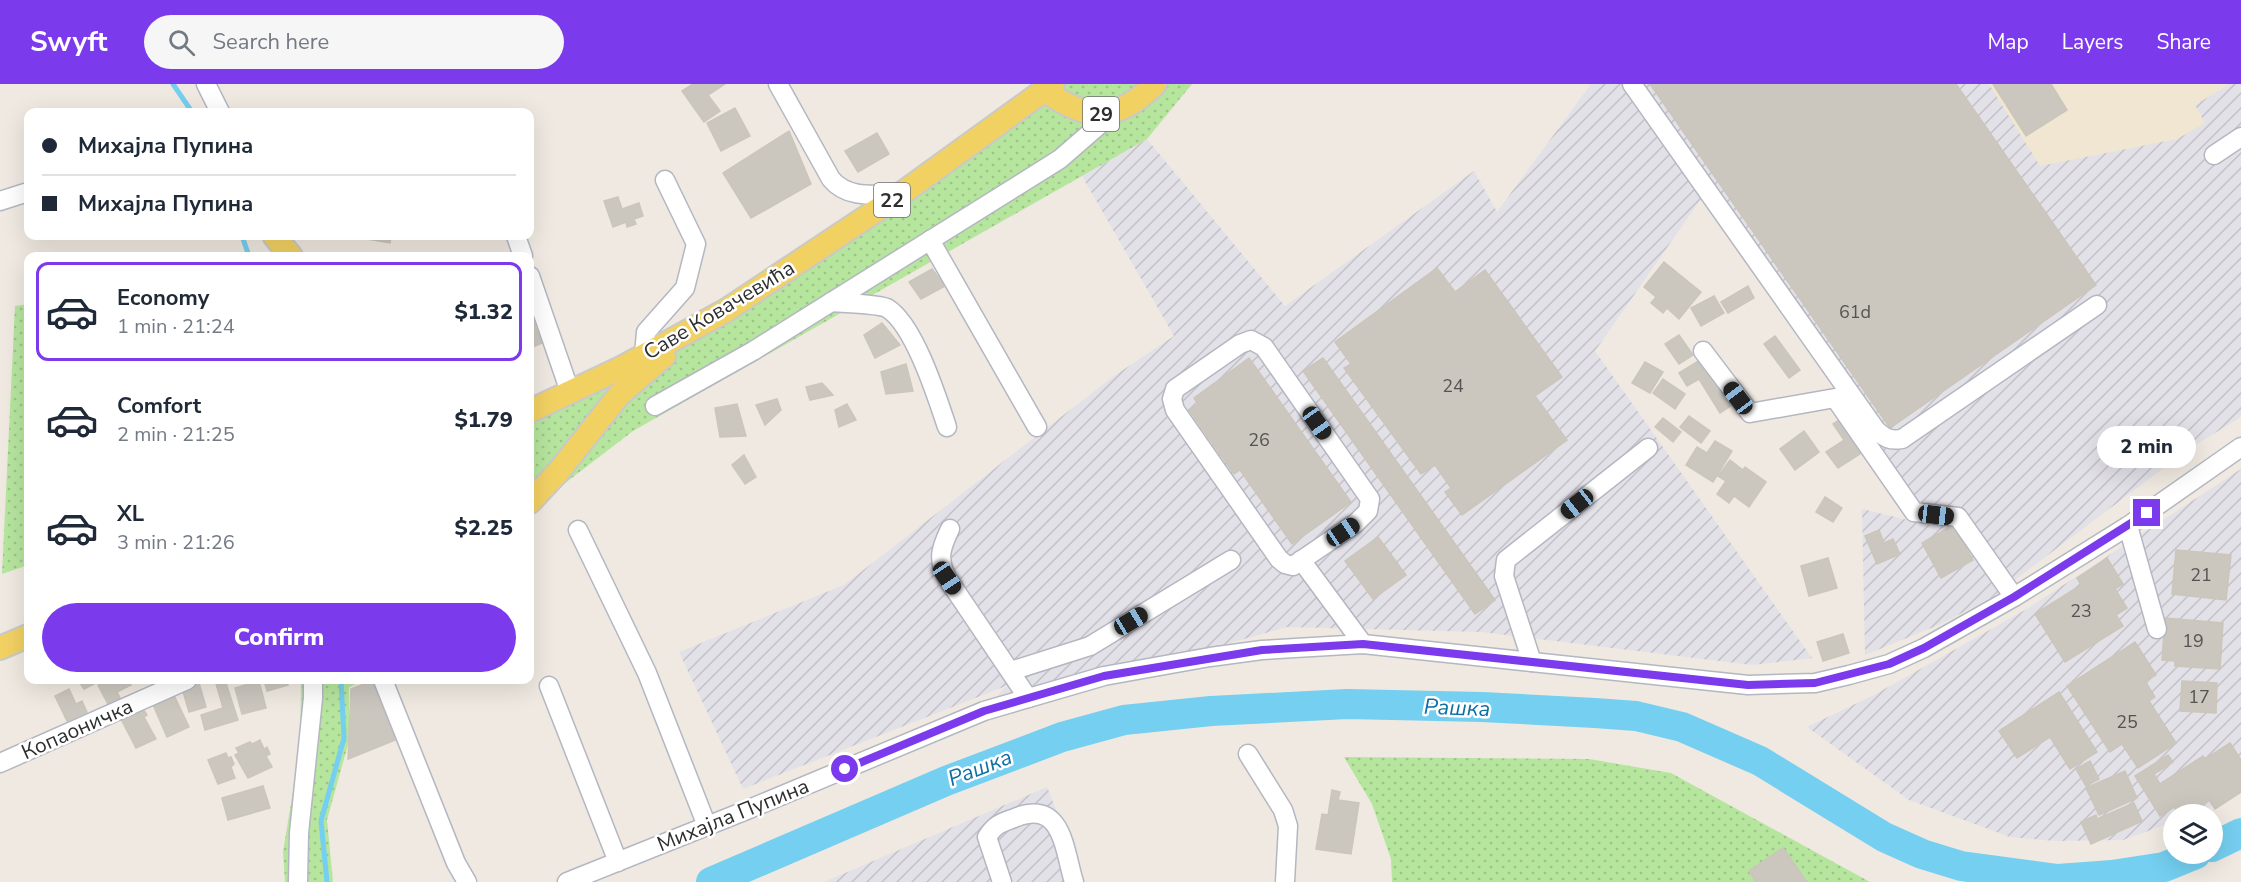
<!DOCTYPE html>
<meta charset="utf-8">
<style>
body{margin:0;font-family:"Nunito Sans",sans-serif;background:#f6f6f7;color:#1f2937;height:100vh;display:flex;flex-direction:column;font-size:22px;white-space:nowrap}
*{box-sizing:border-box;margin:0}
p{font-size:20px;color:#747a83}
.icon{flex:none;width:33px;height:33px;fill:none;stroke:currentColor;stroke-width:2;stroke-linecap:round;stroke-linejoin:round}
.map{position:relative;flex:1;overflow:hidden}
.panel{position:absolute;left:24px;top:168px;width:510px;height:432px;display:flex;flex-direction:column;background:#fff;border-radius:12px;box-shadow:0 6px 24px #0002}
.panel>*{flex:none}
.hud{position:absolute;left:24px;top:24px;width:510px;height:132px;border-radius:12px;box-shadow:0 6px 24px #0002;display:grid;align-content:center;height:132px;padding:0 18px;background:#fff}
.tools{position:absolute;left:2163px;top:720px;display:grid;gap:12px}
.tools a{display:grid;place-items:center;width:60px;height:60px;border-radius:50%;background:#fff;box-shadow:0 6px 24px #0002;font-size:30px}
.end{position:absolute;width:27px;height:27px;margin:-14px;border:8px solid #7c3aed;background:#fff;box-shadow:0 0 0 3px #fff}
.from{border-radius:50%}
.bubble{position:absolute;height:42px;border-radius:21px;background:#fff;box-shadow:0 6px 24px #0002;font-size:20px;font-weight:800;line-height:42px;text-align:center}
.car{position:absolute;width:18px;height:36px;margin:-18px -9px;border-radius:8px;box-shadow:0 0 4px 2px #0007;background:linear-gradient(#222 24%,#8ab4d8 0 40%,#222 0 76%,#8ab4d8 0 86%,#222 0)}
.hud b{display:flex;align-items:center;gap:21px;height:57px;font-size:22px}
.hud b+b{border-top:2px solid #e0e1e3}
.hud i{width:15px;height:15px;background:#1f2937}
ul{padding:10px 0 0;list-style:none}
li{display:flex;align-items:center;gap:18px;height:99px;margin:0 12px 9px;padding:0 6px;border:3px solid transparent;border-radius:12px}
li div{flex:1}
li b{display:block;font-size:22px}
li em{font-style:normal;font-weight:800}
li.on{border-color:#7c3aed}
li>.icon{width:54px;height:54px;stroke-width:1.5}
.button{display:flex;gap:12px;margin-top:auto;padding:12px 18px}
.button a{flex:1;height:69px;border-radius:36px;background:#7c3aed;color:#fff;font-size:24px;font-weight:800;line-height:69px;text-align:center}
header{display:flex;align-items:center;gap:36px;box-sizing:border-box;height:84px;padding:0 30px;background:#7c3aed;color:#fff}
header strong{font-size:28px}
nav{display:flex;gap:33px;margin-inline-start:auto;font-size:21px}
.search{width:420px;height:54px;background:#f6f6f7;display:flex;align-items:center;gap:15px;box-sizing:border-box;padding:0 21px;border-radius:33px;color:#747a83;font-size:22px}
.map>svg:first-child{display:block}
.industrial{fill:url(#industrial-furrows)}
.education{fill:#f0e6d1}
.grass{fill:url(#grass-dots)}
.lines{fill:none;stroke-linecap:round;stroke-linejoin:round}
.stream{stroke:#75cff0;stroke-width:5}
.river{stroke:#75cff0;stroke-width:30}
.building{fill:#cbc7bf;stroke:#cbc5ba;stroke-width:1.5}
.minor-casing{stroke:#b4b7c1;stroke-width:21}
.major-casing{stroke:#c9c9c9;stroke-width:26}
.minor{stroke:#fff;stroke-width:18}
.major{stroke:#f2d163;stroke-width:22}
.route{stroke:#7c3aed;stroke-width:8}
.labels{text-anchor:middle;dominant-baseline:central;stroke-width:5;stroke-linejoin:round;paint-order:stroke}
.number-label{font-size:18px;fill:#555452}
.shield{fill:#fff;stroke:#6d6d6d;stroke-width:1.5}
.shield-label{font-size:20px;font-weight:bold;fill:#2e2e2e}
.street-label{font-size:21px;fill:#2e2e2e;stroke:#fff}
.water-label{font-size:22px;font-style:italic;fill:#0d6fa3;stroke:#fff}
</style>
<header>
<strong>Swyft</strong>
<div class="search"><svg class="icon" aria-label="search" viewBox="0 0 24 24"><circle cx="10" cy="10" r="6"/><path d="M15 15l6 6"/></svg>Search here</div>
<nav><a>Map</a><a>Layers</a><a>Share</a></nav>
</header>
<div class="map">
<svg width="2241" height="798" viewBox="0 0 2241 798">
<defs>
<pattern id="industrial-furrows" width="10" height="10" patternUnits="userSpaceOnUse" patternTransform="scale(1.5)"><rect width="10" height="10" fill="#e3e1e8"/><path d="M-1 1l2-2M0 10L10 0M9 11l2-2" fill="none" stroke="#c3c1c7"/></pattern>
<pattern id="grass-dots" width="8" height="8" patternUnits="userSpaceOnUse" patternTransform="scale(1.5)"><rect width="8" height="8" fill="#b6e59e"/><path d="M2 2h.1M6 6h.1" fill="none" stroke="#9dc588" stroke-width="1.8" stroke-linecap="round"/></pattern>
</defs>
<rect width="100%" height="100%" fill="#efe9e1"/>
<g class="industrial">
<polygon points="1591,0 1989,0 2041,82 2195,21 2229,0 2241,0 2241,333 2189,365 1992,513 1941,540 1865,571 1862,425 1933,442 1701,115 1595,267 1812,574 1752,581 1482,548 1287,543 984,627 1006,602 743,705 679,568 844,501 1114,292 1174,252 1082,92 1147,55 1285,222 1474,87 1497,128"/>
<polygon points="2241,385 2241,703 2203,728 2196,730 2174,730 2173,738 2123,756 2055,757 2010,753 1909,716 1807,643 1874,611 2025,526"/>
<polygon points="1047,703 1085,798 824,798"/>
</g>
<polygon class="education" points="1989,0 2229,0 2195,21 2205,39 2177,55 2040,82"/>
<g class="grass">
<polygon points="1040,0 1192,0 1147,55 633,347 530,426 530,317 621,276 691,231 770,188"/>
<polygon points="28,220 28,481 2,490 15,222"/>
<polygon points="301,596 365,596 349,603 349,657 327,736 333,798 285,798 283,768 300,665"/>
<polygon points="1344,673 1589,675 1671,689 1870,798 1392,798 1391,775 1372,720"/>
</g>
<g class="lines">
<g class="stream">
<polyline points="173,0 192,28"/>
<polyline points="242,152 249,172"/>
<polyline points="327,798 321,737 344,654 341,596"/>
</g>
<g class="river">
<polyline points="2212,763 2241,749"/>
<polyline points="711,798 946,697 1062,653 1124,636 1211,627 1347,620 1482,623 1595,629 1636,632 1682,643 1760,677 1884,753 1922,770 1961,782 2058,795 2112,791 2164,783 2196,770"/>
</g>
</g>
<g class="building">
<polygon points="693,0 725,0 708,11 720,27 704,38 682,7"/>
<polygon points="1650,0 1956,0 2096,201 1890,344"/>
<polygon points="1993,0 2051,0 2067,26 2026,52"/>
<polygon points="735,24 750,52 721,67 707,39"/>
<polygon points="789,47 811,100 751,134 723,89"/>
<polygon points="877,49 889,70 858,88 845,67"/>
<polygon points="618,113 622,125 639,119 643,132 634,135 636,140 627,143 626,138 613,143 604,117"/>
<polygon points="349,152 391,152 390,159"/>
<polygon points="1664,178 1701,208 1679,235 1667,224 1663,229 1651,219 1656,213 1644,203"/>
<polygon points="1437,184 1455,208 1485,186 1562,293 1535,312 1567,356 1462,431 1445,408 1451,404 1435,381 1421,390 1344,284 1351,280 1335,258"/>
<polygon points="932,185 945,202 921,215 909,198"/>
<polygon points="1748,202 1754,214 1728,229 1721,218"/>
<polygon points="1714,212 1724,229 1701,242 1691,224"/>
<polygon points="536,229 540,239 535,242 542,259 530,264 530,232"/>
<polygon points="882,239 900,261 875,274 864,251"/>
<polygon points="1679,251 1693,271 1679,280 1665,260"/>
<polygon points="1775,252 1800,286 1789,294 1764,260"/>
<polygon points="1249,274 1351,418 1292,460 1240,386 1234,390 1189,326 1198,320 1194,314"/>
<polygon points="1323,274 1495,516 1475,530 1303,287"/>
<polygon points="1703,274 1732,321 1720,329 1699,295 1687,302 1679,289"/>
<polygon points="1645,278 1663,288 1650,309 1632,299"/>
<polygon points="906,280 913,307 886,310 881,288"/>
<polygon points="1663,295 1685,310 1675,325 1653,309"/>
<polygon points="822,299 833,311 810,316 806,303"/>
<polygon points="777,315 781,326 765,341 756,321"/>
<polygon points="737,320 746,352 720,353 715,324"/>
<polygon points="847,320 856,336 839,343 835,326"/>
<polygon points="1689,332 1710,347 1701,359 1680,343"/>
<polygon points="1844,333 1866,366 1838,384 1826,368 1844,356 1833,340"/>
<polygon points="1663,334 1681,348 1673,358 1655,343"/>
<polygon points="1804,347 1819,368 1795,386 1780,365"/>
<polygon points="1715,357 1732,367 1713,398 1686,381 1697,363 1707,369"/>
<polygon points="744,371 756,393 745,400 732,381"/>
<polygon points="1730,376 1743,386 1745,383 1766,398 1749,423 1734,412 1729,419 1717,410 1726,397 1718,392"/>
<polygon points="1825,413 1842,424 1833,438 1816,428"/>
<polygon points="1953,441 1973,476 1941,494 1922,459"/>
<polygon points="1879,446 1884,459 1893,455 1900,470 1877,480 1865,452"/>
<polygon points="1378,453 1406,491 1373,515 1345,477"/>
<polygon points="2176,466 2231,471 2226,516 2172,510"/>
<polygon points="1828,474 1837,504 1809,512 1801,482"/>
<polygon points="2107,474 2123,500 2115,505 2127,524 2116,531 2123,542 2065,578 2035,530 2081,501 2077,494"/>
<polygon points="2165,534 2223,539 2220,585 2175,582 2175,577 2162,576"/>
<polygon points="1843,550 1849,569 1823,577 1817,558"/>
<polygon points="2135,558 2156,591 2145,597 2155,613 2149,617 2176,659 2138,684 2122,660 2110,668 2067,602"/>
<polygon points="78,596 102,596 84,605"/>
<polygon points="108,596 128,596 131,601 117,608 120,614 108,620 98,601"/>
<polygon points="215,596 225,596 238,636 205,646 201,631 223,624"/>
<polygon points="264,596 286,596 288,601 267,607"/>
<polygon points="259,597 266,624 242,630 235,604"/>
<polygon points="372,597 395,656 348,675 351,605"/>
<polygon points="2182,597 2217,599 2216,629 2180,627"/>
<polygon points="199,599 206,623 189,628 182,604"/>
<polygon points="69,605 76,620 82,617 87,628 67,637 55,612"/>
<polygon points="172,607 189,643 167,653 151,616"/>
<polygon points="2059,608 2097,668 2070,685 2050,653 2017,674 1999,647"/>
<polygon points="140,620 147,631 144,633 156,655 136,664 119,631"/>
<polygon points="260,656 264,665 267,663 270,670 266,672 272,683 248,694 235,671 239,669 236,664 250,658 252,660"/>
<polygon points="2230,659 2241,676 2241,708 2215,725 2209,716 2186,730 2179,730 2174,723 2160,732 2135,692 2168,671 2173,678 2154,690 2160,700 2203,672 2205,675"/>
<polygon points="226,669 228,674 231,673 234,680 231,683 235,694 218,700 208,676"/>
<polygon points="2090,677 2099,695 2086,702 2076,685"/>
<polygon points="2125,687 2137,714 2099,731 2086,704"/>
<polygon points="263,702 270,724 228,736 222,714"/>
<polygon points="1332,706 1340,708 1338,716 1359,719 1351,770 1316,765 1322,730 1328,731"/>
<polygon points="2134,719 2142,737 2091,760 2081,738 2096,731 2097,735"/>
<polygon points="1783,764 1807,798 1756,798 1749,787"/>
</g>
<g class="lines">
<defs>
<g id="minor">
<polyline points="206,0 220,28"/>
<path d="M778,0l53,95c17,21 46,15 70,15"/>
<path d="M1632,0l244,346c9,8 14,11 26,9l195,-134"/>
<polyline points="2214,71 2241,53"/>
<polyline points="0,117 28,108"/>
<polyline points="516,152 523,172"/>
<polyline points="930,156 1037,343"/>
<polyline points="530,192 570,308"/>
<path d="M831,218c12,1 48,2 56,6 27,16 50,89 60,119"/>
<polygon points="1251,256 1264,263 1370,415 1368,427 1356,439 1293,482 1285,480 1279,475 1175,326 1172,315 1175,305 1240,260"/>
<polyline points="1703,267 1750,329 1835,314 1914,428 1958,433 2014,513"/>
<polyline points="644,271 646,248 685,204 696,160 665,96"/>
<polyline points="655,322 753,267 1060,75 1113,29"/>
<polyline points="2128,442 2157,545"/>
<path d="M950,445c-9,19 -13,29 -3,49l81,120"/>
<polyline points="578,446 647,589 707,742"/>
<polyline points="1301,476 1363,560"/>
<polyline points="1532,578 1504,492 1506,476 1648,364"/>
<polyline points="1011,587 1090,562 1231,476"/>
<polyline points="383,596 456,779 467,798"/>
<polyline points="549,602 618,778"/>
<polyline points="1248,670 1283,726 1288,742 1285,798"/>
<polyline points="0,679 187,596"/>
<polyline points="298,798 299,749 313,614 313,596"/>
<polyline points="567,798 742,728 984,627 1104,592 1210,573 1262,566 1363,560 1748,601 1815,599 1849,591 1889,580 1924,564 2014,513 2128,442 2241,363"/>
<path d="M1002,798l-15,-45c9,-14 15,-14 30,-20 46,-17 47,33 57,65"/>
</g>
<g id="major">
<path d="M1044,6c43,31 72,33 111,-6"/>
<polyline points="275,153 291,172"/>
<polyline points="530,327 623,283 725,227 901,110 1053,0"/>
<polyline points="530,418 558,388 619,311 664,272"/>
<polyline points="0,564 28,552"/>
</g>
</defs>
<use href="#minor" class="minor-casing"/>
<use href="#major" class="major-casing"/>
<use href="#minor" class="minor"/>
<use href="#major" class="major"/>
</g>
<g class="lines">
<polyline class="route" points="845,685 984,627 1104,592 1262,566 1363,560 1748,601 1815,599 1889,580 1924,564 2014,513 2147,429"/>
</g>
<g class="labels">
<g class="number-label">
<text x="1855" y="228">61d</text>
<text x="1453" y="302">24</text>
<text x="1259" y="356">26</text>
<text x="2201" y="491">21</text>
<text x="2081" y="527">23</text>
<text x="2193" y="557">19</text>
<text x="2199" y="613">17</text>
<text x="2127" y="638">25</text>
</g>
<g class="shield">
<rect x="1083" y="13" width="36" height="34" rx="4.5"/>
<rect x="874" y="99" width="36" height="34" rx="4.5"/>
</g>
<g class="shield-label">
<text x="1101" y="30">29</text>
<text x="892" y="116">22</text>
</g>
<g class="street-label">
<text transform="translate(719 226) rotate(-31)">Саве Ковачевића</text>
<text transform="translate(77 645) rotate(-24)">Копаоничка</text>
<text transform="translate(733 731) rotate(-22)">Михајла Пупина</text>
</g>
<g class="water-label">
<text transform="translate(1457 624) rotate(2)">Рашка</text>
<text transform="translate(980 684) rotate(-21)">Рашка</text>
</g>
</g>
</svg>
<div class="tools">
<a><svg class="icon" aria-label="layers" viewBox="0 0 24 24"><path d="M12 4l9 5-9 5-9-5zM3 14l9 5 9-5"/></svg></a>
</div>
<i class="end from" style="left:845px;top:685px"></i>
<i class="end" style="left:2147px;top:429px"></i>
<div class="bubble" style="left:2097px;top:342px;width:99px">2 min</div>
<i class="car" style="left:1738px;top:314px;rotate:323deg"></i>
<i class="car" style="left:1317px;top:339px;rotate:145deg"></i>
<i class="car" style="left:1577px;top:420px;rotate:232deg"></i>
<i class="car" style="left:1936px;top:431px;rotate:97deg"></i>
<i class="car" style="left:1343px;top:448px;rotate:56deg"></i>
<i class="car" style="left:947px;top:494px;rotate:146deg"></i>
<i class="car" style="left:1131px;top:537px;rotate:59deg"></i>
<div class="hud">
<b><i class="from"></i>Михајла Пупина</b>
<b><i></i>Михајла Пупина</b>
</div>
<section class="panel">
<ul>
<li class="on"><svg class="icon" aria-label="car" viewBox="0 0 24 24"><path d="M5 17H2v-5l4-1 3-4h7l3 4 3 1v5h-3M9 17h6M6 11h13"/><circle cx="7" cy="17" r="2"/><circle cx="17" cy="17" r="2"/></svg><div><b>Economy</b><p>1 min · 21:24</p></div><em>$1.32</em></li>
<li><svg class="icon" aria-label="car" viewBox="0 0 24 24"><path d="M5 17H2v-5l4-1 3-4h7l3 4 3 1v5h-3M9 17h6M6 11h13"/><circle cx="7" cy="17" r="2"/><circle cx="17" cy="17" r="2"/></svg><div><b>Comfort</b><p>2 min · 21:25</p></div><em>$1.79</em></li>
<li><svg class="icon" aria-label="car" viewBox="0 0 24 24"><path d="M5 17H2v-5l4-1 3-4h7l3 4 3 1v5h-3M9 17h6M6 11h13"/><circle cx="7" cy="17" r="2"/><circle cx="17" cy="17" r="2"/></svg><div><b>XL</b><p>3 min · 21:26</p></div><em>$2.25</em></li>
</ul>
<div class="button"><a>Confirm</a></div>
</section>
</div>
